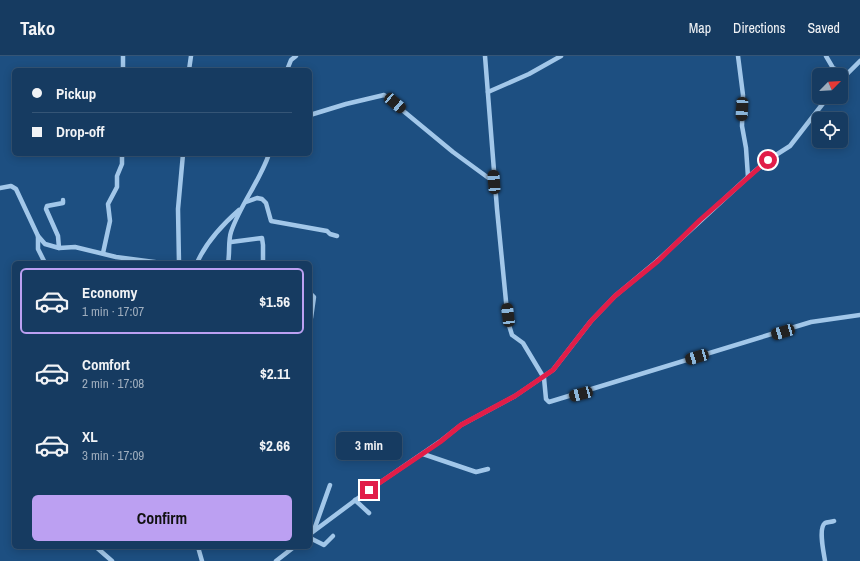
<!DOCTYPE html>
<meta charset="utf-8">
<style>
body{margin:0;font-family:"Archivo Narrow",sans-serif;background:#23466a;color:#f1f3f6;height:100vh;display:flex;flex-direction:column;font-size:15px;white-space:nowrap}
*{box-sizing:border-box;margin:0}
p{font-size:13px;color:#9eadbd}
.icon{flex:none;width:22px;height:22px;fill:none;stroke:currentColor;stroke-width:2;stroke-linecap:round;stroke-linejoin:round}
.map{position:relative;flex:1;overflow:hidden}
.sheet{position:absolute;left:12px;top:205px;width:300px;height:288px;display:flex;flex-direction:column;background:#163b61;border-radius:6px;box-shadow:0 2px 10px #0003,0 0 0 1px #355576}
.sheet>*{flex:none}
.guide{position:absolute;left:12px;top:12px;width:300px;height:88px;border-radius:6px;box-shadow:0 2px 10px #0003,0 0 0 1px #355576;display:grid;align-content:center;height:88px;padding:0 20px;background:#163b61}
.needle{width:26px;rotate:66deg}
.controls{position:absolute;left:812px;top:12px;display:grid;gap:8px}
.controls a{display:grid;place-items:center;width:36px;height:36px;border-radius:6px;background:#163b61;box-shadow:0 2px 10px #0003,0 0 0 1px #355576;font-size:20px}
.end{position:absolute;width:18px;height:18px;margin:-9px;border:5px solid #e11d48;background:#fff;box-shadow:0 0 0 2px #fff}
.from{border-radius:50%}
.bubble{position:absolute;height:28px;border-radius:6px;background:#163b61;box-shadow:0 2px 10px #0003,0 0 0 1px #355576;font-size:13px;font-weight:800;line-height:28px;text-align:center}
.car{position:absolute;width:12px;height:24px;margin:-12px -6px;border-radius:5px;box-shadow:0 0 3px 1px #0007;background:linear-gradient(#222 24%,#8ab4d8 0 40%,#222 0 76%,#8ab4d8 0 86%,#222 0)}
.guide b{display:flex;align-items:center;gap:14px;height:38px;font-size:15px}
.guide b+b{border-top:1px solid #355576}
.guide i{width:10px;height:10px;background:#f1f3f6}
ul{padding:7px 0 0;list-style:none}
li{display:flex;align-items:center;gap:12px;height:66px;margin:0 8px 6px;padding:0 12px;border:2px solid transparent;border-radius:6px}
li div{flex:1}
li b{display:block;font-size:15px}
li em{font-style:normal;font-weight:800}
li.active{border-color:#bca0f2}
li>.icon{width:36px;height:36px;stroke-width:1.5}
.cta{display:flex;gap:8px;margin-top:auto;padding:8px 20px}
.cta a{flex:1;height:46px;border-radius:6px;background:#bca0f2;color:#111;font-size:16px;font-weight:800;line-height:46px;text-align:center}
header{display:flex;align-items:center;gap:24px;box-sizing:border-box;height:56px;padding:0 20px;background:#163b61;border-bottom:1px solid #355576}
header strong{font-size:19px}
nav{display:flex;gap:22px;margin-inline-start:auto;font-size:14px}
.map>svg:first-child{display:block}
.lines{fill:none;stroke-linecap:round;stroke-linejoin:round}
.minor{stroke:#a2c7e9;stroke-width:4.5}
.route{stroke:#e11d48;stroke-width:5}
</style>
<header>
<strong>Tako</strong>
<nav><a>Map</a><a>Directions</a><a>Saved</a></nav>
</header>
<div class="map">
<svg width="860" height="505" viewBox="0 0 860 505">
<rect width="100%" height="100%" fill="#1d4f81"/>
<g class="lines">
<g class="minor">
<polyline points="123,0 123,14"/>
<polyline points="485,0 497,153 508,266 512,279 523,287 544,322 546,343 549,346 811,266 860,259"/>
<polyline points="738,0 743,39 742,70 746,92 748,121"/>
<polyline points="826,0 833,12 846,17"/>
<polyline points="189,14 191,0"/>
<polyline points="287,14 291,4 296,0"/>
<polyline points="841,24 860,5"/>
<polyline points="488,36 529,18 561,0"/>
<polyline points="310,59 346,48 384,39 453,96 494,126"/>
<polyline points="0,132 11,130 16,133 38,180 45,188 59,192 75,191 116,201 162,207"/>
<polyline points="246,146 257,142 262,143 266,147 271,165 327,175 330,178 337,180"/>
<polyline points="38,180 38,193 45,207"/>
<polyline points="231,186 262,182 263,189 263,207"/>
<polyline points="59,192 58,180 46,153 47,150 63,147 63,144"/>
<polyline points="103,197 110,165 108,148 117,131 117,120 122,108 122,98"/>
<polyline points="179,207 178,153 183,98"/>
<path d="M197,207c9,-21 25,-38 42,-53"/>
<path d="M228,207c2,-10 0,-22 3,-31 9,-27 29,-51 38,-78"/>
<polyline points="310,237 314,241 311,262"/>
<polyline points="423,398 476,416 488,413"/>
<polyline points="355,444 369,457"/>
<polyline points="310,473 314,474 330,429"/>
<polyline points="310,478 369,434 442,384 461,369 515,340 553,314 591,265 615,240 657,205 748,121 768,104 790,90 828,41"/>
<polyline points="310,482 324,489 333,480"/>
<polyline points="96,491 112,505"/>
<polyline points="198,491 202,505"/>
<polyline points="276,505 294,491"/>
<path d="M825,505c-1,-7 -7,-33 0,-38 2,-1 7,-1 9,-2"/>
</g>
</g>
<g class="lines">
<polyline class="route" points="369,434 440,386 461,369 515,340 553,314 591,265 615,240 658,205 700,164 768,104"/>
</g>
</svg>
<div class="controls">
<a><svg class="needle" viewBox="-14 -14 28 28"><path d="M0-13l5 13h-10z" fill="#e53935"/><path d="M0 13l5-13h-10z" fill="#9eadbd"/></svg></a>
<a><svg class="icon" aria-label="locate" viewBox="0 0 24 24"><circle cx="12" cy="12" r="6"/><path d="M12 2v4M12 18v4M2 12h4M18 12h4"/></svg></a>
</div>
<i class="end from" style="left:768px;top:104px"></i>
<i class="end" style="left:369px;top:434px"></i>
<div class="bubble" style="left:336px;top:376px;width:66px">3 min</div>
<i class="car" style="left:395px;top:47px;rotate:130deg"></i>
<i class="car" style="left:742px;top:53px;rotate:183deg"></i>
<i class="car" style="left:494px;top:126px;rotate:356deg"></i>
<i class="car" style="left:508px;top:259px;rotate:353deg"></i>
<i class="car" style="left:783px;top:276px;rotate:254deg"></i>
<i class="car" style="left:697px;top:301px;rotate:254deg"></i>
<i class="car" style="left:581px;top:338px;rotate:255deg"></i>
<div class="guide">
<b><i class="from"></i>Pickup</b>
<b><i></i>Drop-off</b>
</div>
<section class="sheet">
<ul>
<li class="active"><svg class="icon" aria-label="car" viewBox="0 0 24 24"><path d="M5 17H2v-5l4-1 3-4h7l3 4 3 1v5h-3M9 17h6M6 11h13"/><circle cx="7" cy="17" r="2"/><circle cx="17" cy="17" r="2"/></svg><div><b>Economy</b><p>1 min · 17:07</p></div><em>$1.56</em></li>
<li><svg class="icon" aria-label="car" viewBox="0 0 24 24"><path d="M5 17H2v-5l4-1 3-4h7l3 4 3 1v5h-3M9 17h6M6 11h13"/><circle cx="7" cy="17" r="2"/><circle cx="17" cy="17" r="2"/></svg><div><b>Comfort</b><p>2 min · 17:08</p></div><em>$2.11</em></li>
<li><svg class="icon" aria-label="car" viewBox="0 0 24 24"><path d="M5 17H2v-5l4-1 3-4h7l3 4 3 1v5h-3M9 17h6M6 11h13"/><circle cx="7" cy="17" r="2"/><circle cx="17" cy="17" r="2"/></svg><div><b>XL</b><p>3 min · 17:09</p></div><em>$2.66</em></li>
</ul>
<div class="cta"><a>Confirm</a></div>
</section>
</div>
